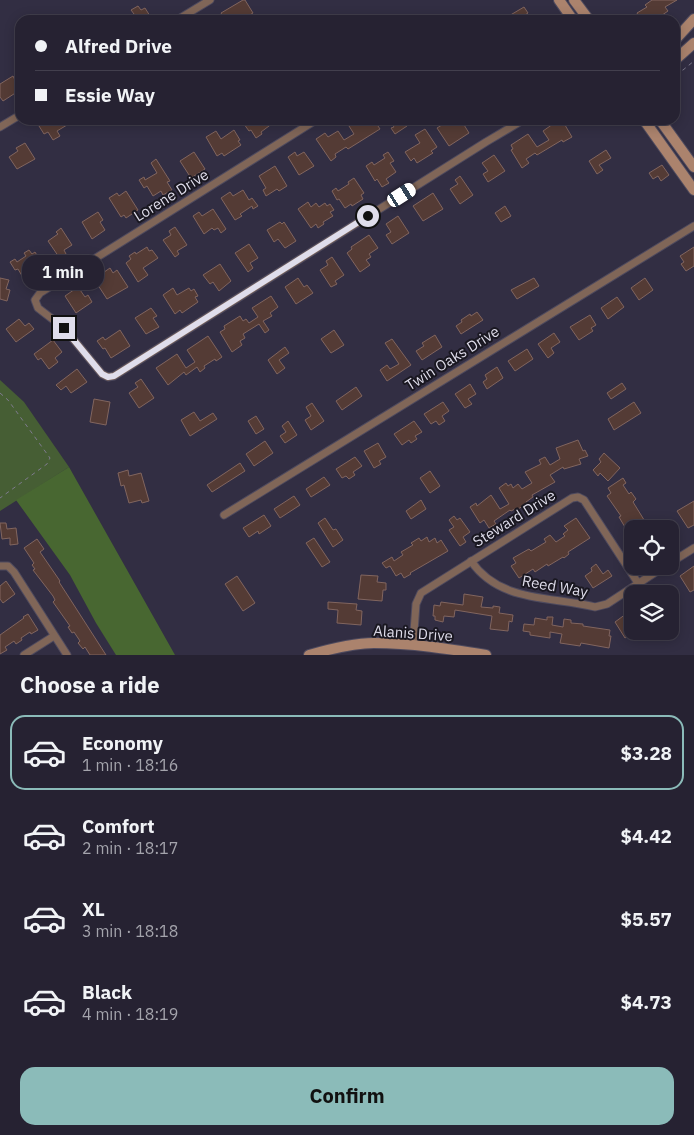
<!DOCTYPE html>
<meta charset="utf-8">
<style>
body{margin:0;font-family:"IBM Plex Sans",sans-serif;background:#2e2a3a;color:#f1f3f6;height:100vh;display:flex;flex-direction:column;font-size:19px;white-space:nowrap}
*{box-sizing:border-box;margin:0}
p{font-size:16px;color:#a4a4ac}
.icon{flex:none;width:28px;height:28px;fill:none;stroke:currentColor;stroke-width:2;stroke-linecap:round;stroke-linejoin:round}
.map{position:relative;height:655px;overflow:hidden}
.drawer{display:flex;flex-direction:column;background:#262232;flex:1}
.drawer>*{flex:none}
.hud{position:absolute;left:15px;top:15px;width:665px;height:110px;border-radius:15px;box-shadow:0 2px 12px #0003,0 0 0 1px #423f4d;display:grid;align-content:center;height:110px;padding:0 20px;background:#262232}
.controls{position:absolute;left:624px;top:520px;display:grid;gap:10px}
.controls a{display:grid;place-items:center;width:55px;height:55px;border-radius:10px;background:#262232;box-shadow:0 2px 12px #0003,0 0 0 1px #423f4d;font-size:25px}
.end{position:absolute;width:22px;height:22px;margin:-11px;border:6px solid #dfddeb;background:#111;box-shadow:0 0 0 2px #111}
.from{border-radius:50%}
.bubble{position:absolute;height:35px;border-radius:15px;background:#262232;box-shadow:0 2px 12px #0003,0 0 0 1px #423f4d;font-size:16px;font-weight:800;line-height:35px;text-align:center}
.car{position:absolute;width:15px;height:30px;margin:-15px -8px;border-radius:6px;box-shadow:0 0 4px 1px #0007;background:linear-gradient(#fff 24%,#345 0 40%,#fff 0 76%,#345 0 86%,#fff 0)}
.hud b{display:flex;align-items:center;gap:18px;height:48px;font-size:19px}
.hud b+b{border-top:1px solid #423f4d}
.hud i{width:12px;height:12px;background:#f1f3f6}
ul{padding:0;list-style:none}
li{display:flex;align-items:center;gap:15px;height:75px;margin:0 10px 8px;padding:0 10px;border:2px solid transparent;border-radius:15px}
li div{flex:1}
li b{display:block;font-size:19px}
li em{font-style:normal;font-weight:800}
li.selected{border-color:#8bbbb9}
li>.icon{width:45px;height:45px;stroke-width:1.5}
h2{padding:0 20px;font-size:22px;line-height:60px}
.primary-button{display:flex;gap:10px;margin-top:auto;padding:10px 20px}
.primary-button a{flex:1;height:58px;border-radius:15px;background:#8bbbb9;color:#111;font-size:20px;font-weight:800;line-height:58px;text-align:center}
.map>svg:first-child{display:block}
.green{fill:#465e34}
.forest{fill:#486731}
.building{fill:#543b35;stroke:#81655f}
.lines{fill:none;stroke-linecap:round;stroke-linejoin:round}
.street-casing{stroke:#4e4a5e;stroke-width:9}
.secondary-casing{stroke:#4e4a5e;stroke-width:12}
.path{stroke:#7e7b8d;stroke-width:1;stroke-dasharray:4 4;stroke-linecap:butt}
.street{stroke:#806658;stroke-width:7}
.secondary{stroke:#ab836d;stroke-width:10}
.route{stroke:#dfddeb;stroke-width:6}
.labels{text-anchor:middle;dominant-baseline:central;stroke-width:4;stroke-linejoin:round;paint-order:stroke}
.street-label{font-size:15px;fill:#dfddeb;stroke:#1a1821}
</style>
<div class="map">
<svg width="694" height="655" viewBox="0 0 694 655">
<rect width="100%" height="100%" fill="#322e43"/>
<polygon class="green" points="0,380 24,402 69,467 0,511"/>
<polygon class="forest" points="69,467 175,655 116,655 96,623 70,575 16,500"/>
<g class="building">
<polygon points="243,0 245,0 253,13 241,20 233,20 231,17 225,20 221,13"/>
<polygon points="652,0 677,0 665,7 668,11 655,20 631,20 638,15 637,13 647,7 645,5"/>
<polygon points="138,6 141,10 145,8 150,16 142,20 123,20 134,14 131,10"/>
<polygon points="524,7 528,13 525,15 527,18 525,20 502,20"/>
<polygon points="13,76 20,90 3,101 0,97 0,84"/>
<polygon points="48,120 64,120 67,125 57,131 60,136 53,140 48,132 44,134 39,126"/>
<polygon points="241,120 271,120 273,123 261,132 262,134 256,138 251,130 249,131"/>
<polygon points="351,120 374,120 380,129 348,149 346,147 335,154 336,157 331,161 316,139 325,133 328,137 338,131 344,140 354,134 349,126 353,123"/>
<polygon points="389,120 403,120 407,126 395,134 391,128 394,127"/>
<polygon points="450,120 461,120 469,133 449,146 437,128"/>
<polygon points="550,120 562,120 572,137 563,142 562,140 537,155 535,153 526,159 529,163 522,168 511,150 513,149 511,145 528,134 537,147 549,140 543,131 553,124"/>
<polygon points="425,129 437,147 431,151 433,153 417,163 414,158 411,161 405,152 420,143 415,135"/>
<polygon points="234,130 240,140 238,141 241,145 224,156 222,153 217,156 206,137 216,131 221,139"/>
<polygon points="25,143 35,159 17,169 9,157 18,151 16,148"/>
<polygon points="606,150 611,158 599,165 603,170 597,174 589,161"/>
<polygon points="194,152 205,169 191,178 180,161"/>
<polygon points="295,152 297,156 304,152 314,166 299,175 288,157"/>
<polygon points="388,152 394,161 390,163 396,172 386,179 389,183 382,187 377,179 375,181 366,166 372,162 374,165 385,158 383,155"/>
<polygon points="494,155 505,171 488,182 483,174 488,171 482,163"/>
<polygon points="156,159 170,181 167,182 172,190 163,195 161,191 153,196 147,186 144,188 139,180 144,177 145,180 157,173 151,163"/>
<polygon points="662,165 669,175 661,181 658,176 653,179 649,173"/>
<polygon points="275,166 287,186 279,191 277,189 266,196 263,190 266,188 259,176"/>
<polygon points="460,176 473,195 460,204 450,189 458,184 455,180"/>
<polygon points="354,178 364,193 361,195 363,199 352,206 351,204 345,208 339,199 337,200 332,191 336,188 338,191 349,184 348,182"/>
<polygon points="243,190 249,200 252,198 258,206 253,209 252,206 240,214 242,216 235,220 221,198 230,192 233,196"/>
<polygon points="126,191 138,210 126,218 124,215 121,217 109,198 117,193 119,196"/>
<polygon points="433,193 443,209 423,221 413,206"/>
<polygon points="308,202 311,207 316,203 319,207 325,203 327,206 330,204 334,210 330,212 333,216 323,222 324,224 318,228 316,224 311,228 298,209"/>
<polygon points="505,206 511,216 501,222 495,213"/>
<polygon points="213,209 226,229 221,233 218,228 214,230 212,228 204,234 193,216 199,212 202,216"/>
<polygon points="98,212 103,220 100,222 105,230 92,239 82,222"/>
<polygon points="398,216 409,233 392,244 386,235 391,232 386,224"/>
<polygon points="280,222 282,224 284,222 296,241 285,248 278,239 274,242 267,230"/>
<polygon points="175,227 187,245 177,251 179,254 175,257 163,240 171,235 169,231"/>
<polygon points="61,228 72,245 64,250 67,256 61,260 48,241 58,234 56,232"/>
<polygon points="369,235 378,248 369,254 371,257 366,260 370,265 360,272 347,253 352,249 351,247"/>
<polygon points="249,244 258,258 250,263 253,268 248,272 235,253"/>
<polygon points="147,247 149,251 152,250 158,258 143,268 148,275 138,282 126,263 131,259 129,256 135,252 136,254"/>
<polygon points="694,247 694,266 686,271 681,264 684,262 680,256"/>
<polygon points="29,250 32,254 35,252 43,265 40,267 42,270 25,281 18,269 15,270 10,262 15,259 17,262 26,256 24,253"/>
<polygon points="332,257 344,275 335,281 337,284 331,287 320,270 328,265 326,261"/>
<polygon points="220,264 231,281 219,291 213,282 210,284 203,275"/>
<polygon points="110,268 113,273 117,270 128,287 107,299 94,279"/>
<polygon points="0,278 9,280 6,289 10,290 7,301 0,299"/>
<polygon points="298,278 304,287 307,285 313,293 296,304 285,287"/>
<polygon points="534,278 539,286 517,299 511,290"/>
<polygon points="645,278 653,290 639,300 631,288"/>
<polygon points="78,287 85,297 88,295 92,302 76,313 65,296"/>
<polygon points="173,288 177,295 189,288 191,291 194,289 198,296 195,297 198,302 182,313 180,310 175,314 163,295"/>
<polygon points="271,296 278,307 270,313 272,316 263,321 269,330 265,333 259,324 243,334 245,338 240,341 242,345 232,352 220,332 225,329 224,326 240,316 243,321 246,319 249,323 258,317 252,308"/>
<polygon points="617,297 624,307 608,319 601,308"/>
<polygon points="151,308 157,316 153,318 159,327 146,334 135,318"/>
<polygon points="477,312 483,320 461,334 456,326 462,322 461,320 470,314 471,316"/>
<polygon points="590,315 596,325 591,328 593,331 579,340 570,327"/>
<polygon points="19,319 25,326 29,323 34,329 16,342 6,329"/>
<polygon points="120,330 130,346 111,358 105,348 103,349 97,341 103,337 105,340"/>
<polygon points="334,330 344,345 331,353 321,339"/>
<polygon points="554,333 560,342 551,348 554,353 548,358 538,344"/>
<polygon points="435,335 442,347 422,360 416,351 424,346 422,343"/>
<polygon points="208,336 222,357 216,361 215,359 204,366 205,368 200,372 197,367 186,375 184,372 168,385 156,368 177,354 186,368 195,362 187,350"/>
<polygon points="392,339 411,365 387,381 380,370 387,365 390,369 399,364 385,343"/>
<polygon points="53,340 62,352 55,358 58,362 49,369 41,358 38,360 34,354"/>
<polygon points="285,347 289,353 279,360 285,368 277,374 268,360"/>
<polygon points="527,349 533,359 515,371 508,361"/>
<polygon points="497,367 503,378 487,389 483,382 487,379 485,375"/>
<polygon points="77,369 87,382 71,393 66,386 61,390 56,385"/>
<polygon points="141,379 154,398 139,408 129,393 138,387 135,383"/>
<polygon points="622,383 626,389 611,399 607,393"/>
<polygon points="470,384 476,394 468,399 472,404 465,408 455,394"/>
<polygon points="356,387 362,396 342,410 336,401"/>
<polygon points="94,399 110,402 106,425 90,422"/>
<polygon points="443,402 449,411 442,416 445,421 439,425 436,421 431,424 424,414"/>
<polygon points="634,402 641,413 614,430 608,419"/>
<polygon points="312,403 324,421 311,430 305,420 311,416 306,407"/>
<polygon points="194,412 200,421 213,413 217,419 190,436 181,420"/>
<polygon points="256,416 264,429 256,434 248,421"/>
<polygon points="288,421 297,435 285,443 280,436 286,432 282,426"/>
<polygon points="414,421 422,432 415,436 417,439 411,443 409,440 402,445 394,434"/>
<polygon points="578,440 583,451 585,450 588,456 579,459 581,464 564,469 563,467 550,475 555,482 532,495 533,497 526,502 527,504 516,510 515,509 511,511 510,510 494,521 496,524 489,528 484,520 480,523 470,507 476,503 477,506 491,495 500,509 509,504 499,488 506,483 508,486 511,484 513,488 518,484 522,489 532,483 525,472 541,464 539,460 545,457 550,465 560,459 556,448"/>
<polygon points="265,441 273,453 254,466 246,454"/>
<polygon points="378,443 386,457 379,461 381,464 374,468 364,451"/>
<polygon points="604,453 620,468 608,481 600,473 598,476 593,470 601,462 599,459"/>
<polygon points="355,457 362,466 353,472 355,475 349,479 346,476 342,478 336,469"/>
<polygon points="240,463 245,471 212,492 207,485"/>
<polygon points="128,470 129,476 141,473 149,501 142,503 141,500 129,503 124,485 121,486 118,473"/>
<polygon points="430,471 440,486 430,493 420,478"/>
<polygon points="324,477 330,485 311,497 306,489"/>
<polygon points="623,478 626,483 623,485 629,494 631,492 636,499 633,502 646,523 637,529 632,529 632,532 629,534 619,517 621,516 607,496 611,493 608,488"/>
<polygon points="294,496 300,505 280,518 274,509"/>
<polygon points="421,500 426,509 411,519 406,511"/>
<polygon points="694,501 694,525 688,528 677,511"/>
<polygon points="264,515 271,526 259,534 258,531 249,537 243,528"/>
<polygon points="454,516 457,520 460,518 470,532 463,537 466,542 460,546 449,530 454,527 449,520"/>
<polygon points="325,518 333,530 336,529 343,540 333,547 318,523"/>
<polygon points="576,518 590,538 568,552 569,554 564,558 563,557 548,566 547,564 535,572 533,569 519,578 511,566 516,563 513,558 529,549 531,551 546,542 544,539 550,535 556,542 565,536 563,534 568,530 564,526"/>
<polygon points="0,523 6,523 7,529 16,528 18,544 10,545 10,538 2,539"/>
<polygon points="427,537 429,542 435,538 437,543 441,540 448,551 410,573 411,574 404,578 401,573 396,576 390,566 386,568 382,563 392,557 394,561 403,555 401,552 413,545 411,543 419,538 421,541"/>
<polygon points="314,538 330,562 322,567 306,543"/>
<polygon points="37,539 44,549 40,552 60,581 59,582 70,599 106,655 90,655 85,647 83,649 78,643 80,641 74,632 72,633 68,627 70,626 53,602 55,600 53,596 33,570 35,569 32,565 34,563 24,548"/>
<polygon points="596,564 603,574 608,570 612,576 593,588 585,576 592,571 591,568"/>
<polygon points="694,566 694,590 690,592 680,576"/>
<polygon points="361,575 378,576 377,582 386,583 386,590 383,590 382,601 358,599"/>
<polygon points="237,576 255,603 243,611 225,584"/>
<polygon points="6,581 15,594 3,603 0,599 0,586"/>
<polygon points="464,594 483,597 481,607 493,608 493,606 500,607 499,613 513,615 512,622 509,621 508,631 490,629 492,616 455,610 454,617 444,616 443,622 435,620 435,616 433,616 434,605 440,606 441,602 463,605"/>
<polygon points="328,602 357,604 356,610 362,611 361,625 337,623 338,610 328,609"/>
<polygon points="630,611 632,615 632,633 625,638 615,622"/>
<polygon points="28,614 38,630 31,634 30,632 21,638 22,640 16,644 14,641 5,647 7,650 0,654 0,635 24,618 23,617"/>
<polygon points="547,617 553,617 552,625 563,627 564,619 571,620 571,623 583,624 583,626 610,630 609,636 611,636 609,648 581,643 580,646 560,643 562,634 550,632 550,638 530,635 530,632 523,631 524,624 534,625 535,618 547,620"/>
</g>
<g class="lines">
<defs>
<g id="street">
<polyline points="177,20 210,0"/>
<polyline points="316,120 40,293 35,300 38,308 64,328 102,374 108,377 114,376 486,142 523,120"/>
<polyline points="0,127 20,115"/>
<polyline points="224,515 694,226"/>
<path d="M471,561c29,42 80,35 124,46l12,-3 58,-38"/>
<polyline points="670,563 694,548"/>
<polyline points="0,566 8,566 14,572 67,655"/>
<polyline points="413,645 416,604 421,593 572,498 578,497 584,500 638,583"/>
<polyline points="24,655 54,636"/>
</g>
<g id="secondary">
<polyline points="559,0 573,20"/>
<polyline points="574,0 589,20"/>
<polyline points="675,40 694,19"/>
<polyline points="675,60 694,43"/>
<polyline points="644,120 694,190"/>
<polyline points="660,120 694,167"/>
<path d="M309,655c21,-6 44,-12 65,-12 38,0 75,6 112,12"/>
</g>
</defs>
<use href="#street" class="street-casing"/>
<use href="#secondary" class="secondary-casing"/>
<g class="path">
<polyline points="675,73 683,70 694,61"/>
<polyline points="0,393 8,400 50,458 47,464 0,498"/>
</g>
<use href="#street" class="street"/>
<use href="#secondary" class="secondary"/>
</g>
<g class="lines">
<polyline class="route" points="64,328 102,374 108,377 114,376 368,216"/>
</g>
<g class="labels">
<g class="street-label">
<text transform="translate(171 195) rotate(-32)">Lorene Drive</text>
<text transform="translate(452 358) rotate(-32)">Twin Oaks Drive</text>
<text transform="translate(514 518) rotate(-32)">Steward Drive</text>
<text transform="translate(555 586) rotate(10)">Reed Way</text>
<text transform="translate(413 633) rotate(4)">Alanis Drive</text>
</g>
</g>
</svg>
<div class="controls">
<a><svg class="icon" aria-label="locate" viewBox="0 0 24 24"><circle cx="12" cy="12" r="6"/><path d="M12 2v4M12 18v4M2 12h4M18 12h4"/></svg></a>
<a><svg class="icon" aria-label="layers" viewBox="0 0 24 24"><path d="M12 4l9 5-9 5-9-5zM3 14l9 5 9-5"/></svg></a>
</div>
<i class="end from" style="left:368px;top:216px"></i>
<i class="end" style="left:64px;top:328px"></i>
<div class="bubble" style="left:22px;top:255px;width:82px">1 min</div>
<i class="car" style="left:402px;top:195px;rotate:58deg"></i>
<div class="hud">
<b><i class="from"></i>Alfred Drive</b>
<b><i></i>Essie Way</b>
</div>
</div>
<section class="drawer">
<h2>Choose a ride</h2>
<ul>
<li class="selected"><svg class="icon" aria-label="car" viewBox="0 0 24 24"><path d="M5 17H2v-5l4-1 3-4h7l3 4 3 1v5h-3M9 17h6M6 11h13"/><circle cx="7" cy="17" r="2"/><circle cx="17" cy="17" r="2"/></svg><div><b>Economy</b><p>1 min · 18:16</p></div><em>$3.28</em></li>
<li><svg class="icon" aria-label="car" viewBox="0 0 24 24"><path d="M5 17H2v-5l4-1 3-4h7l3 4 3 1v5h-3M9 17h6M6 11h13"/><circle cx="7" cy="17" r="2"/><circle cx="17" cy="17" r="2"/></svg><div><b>Comfort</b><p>2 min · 18:17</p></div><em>$4.42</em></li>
<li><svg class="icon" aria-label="car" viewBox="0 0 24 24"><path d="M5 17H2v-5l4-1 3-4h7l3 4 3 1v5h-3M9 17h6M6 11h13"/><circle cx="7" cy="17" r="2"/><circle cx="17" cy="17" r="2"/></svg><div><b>XL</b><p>3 min · 18:18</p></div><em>$5.57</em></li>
<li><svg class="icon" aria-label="car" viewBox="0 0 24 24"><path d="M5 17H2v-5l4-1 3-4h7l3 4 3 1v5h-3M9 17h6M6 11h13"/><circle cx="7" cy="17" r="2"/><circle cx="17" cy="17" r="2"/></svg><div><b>Black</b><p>4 min · 18:19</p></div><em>$4.73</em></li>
</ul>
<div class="primary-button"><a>Confirm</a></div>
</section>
